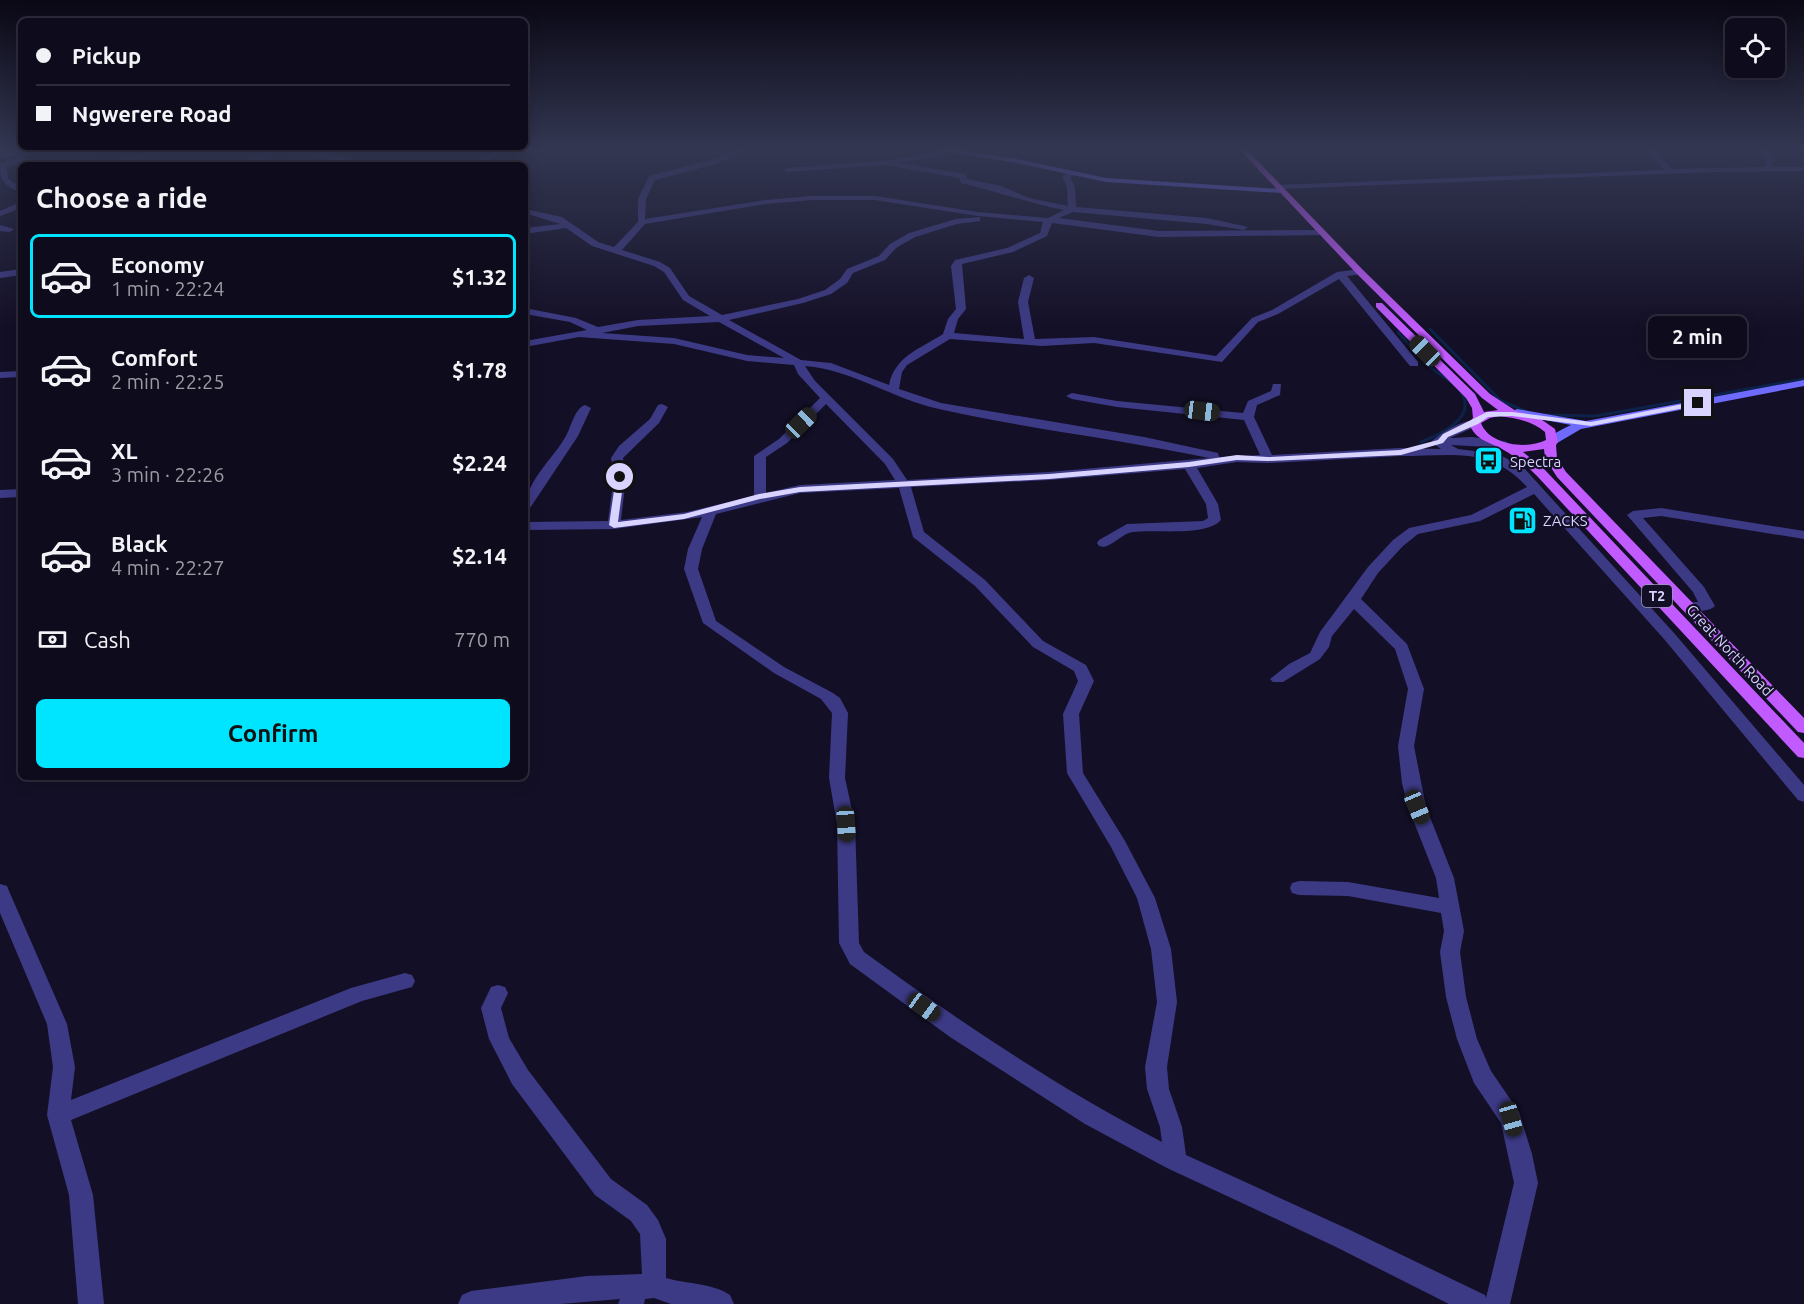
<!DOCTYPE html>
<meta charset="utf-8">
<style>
body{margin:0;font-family:Ubuntu,sans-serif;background:#171425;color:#f1f3f6;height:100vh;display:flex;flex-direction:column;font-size:22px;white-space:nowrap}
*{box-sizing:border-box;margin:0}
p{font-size:20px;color:#9b9ba3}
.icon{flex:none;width:33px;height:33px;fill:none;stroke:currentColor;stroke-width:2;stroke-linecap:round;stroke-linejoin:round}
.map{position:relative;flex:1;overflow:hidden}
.panel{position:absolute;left:18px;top:162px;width:510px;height:618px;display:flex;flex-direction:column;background:#0e0b1c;border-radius:9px;box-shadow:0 3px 15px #0003,0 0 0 2px #2e2b3b}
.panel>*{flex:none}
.banner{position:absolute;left:18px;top:18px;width:510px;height:132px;border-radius:9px;box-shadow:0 3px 15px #0003,0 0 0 2px #2e2b3b;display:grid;align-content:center;height:132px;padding:0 18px;background:#0e0b1c}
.tools{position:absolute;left:1725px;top:18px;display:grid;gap:12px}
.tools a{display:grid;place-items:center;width:60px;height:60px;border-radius:9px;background:#0e0b1c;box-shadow:0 3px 15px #0003,0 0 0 2px #2e2b3b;font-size:30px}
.end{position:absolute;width:27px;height:27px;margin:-14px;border:8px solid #d9d4ff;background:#111;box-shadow:0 0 0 3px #111}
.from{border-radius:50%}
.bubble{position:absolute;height:42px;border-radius:9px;background:#0e0b1c;box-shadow:0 3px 15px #0003,0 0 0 2px #2e2b3b;font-size:20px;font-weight:700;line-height:42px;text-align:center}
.car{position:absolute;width:18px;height:36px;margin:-18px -9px;border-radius:8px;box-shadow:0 0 4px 2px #0007;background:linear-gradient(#222 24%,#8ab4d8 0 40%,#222 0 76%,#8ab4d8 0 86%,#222 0)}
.banner b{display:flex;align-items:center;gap:21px;height:57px;font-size:22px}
.banner b+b{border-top:2px solid #2e2b3b}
.banner i{width:15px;height:15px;background:#f1f3f6}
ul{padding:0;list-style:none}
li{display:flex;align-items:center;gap:18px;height:84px;margin:0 12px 9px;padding:0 6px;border:3px solid transparent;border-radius:9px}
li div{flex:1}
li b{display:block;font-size:22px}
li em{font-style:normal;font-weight:700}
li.on{border-color:#00e5ff}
li>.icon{width:54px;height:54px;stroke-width:1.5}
h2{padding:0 18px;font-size:27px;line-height:72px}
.pay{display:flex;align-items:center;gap:15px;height:66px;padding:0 18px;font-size:22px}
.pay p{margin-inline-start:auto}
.action{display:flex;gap:12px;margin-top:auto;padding:12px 18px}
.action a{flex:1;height:69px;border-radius:9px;background:#00e5ff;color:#111;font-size:24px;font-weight:700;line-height:69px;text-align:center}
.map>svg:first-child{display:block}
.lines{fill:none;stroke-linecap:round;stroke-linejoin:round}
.stream{stroke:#0c2248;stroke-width:3}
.street{fill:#3d3a85;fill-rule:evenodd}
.secondary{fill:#6f6bff;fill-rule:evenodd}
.primary{fill:#c25bff;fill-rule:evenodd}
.route{fill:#d9d4ff}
.labels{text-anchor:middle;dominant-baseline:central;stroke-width:4.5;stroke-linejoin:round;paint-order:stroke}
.shield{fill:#130f26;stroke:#9e99be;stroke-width:1.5}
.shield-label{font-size:14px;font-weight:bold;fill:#d9d4ff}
.poi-label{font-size:15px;fill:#d9d4ff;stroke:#130f26;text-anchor:start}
.street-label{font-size:15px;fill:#d9d4ff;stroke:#130f26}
</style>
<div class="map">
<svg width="1804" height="1304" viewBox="0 0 1804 1304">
<rect width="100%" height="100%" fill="#130f26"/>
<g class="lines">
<g class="stream">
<polyline points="1430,329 1501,401 1526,411"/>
<path d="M1398,332c11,13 22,26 35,37 9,8 21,12 28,23 17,26 -22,43 -40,50"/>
<polyline points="1546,415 1596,416 1804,379"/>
</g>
<g class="street">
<path d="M93,149h45l-4,2 -110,5 2,4 -19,7 1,12 13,8v5c-16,-5 -21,-11 -21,-28l21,-8 -21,1v-4z"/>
<polygon points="158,149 168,149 120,165 108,165"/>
<path d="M271,149c25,0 69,1 90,16l-84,-14 -24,14h-9z"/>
<polygon points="500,149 509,149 479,165 469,165"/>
<path d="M740,149h10l-34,15 -61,16 -9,19 -1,20 121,-19 46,-4h63l103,16 70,6 16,-8c-35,-7 -68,-19 -103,-27l-2,-5 -73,-13 -99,7 -4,-2 4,-2 105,-8 60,-11 3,4 -55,10 65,11 2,5 34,7 28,12 39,8 -1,-19 -5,-11 13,-5 4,2 -9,4 5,10 1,20 131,11 41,9 -4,3 -37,-6 -134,-12 -14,6 100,13 165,-1v4l-3,1 -162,2 -107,-14 -5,13 -34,16 -51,12 4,45 -8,10 -4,14 70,6 -6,-37 6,-24 5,-3 5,3 -6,24 7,37 59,-2 122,19 36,-38 20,-8 65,-38 23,-3 5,3 -2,2 -16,2 71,86v4h-8l-71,-87 -61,35 -20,8 -36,40 -128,-19 -52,3 -92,-7 -43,26 -5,7 -3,17 42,14 203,34 74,16 1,4 41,-2 -16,-35 -127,-13 -45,-8 -6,-3 6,-3 45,8 126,12 5,-12 23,-10 2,-7h8l-1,11 -23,10 -3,12 18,38 128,-7 41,1 -10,-7c11,-9 32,-24 48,-21v4l-29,13 22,-1 31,4 4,1v6l-56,-3 7,4 40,5 25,13 151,166 130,152v17l-6,-2 -134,-161 -130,-145 -54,27 -62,13 -15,12 -25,27 -17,26 46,45 17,45 -10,57 12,61 28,71 10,53 -4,21 6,45 11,42 14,32 28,41 13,42 6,29 -28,121h-61l-115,-58 -167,-78 -82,-44 -135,-87 -100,-73 -11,-21 -2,-119 -8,-46 3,-65 -11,-14 -47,-26 -71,-50 -19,-54 4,-20 14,-32 -88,12 -89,1v-8l83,-1 6,-44 -3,-19 8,-12 31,-27 8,-14 4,-1 6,3 -9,16 -36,35 3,19 -5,43 66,-8 67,-16v-40l25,-17 41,-41 -22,-24 -4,-9 -47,-4 -73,-17 -95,-7 -54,10v-6l62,-11 -17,-8 -45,-8v-6l51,10 22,9 40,-7 72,-4 -27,-16 -19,-28 -10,-6 -62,-20 -26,-18 -41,6v-6l35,-4 -35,-11v-4l37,8 36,25 16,5 24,-25v-23l11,-23 61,-16zM812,200h63l103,16 65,6 -3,11 -33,15 -52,12 -4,6 5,43 -8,10 -5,15c-23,15 -48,22 -54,51l-58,-22 -30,-3 -72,-40 74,-17 28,-9 16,-11 6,-10 32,-13 11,-12 19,-11 42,-13 23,-3v-4l-24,2 -47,14 -19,11 -11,12 -32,13 -7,10 -15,11 -27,9 -76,16 -33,-19 -19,-28 -10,-6 -38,-12 23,-26 121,-20zM719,322l65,36 -37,-3 -73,-17 -72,-5 36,-7zM805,366c48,4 88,33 134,43 89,20 181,30 270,49l-160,14 -142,8 -14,-21 -78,-78zM826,404l59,60 10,16 -95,5 -34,8v-36l21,-14zM1400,456c51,0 91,-10 127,31l-56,28 -62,13 -16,12 -25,27 -48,65 -10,21 -21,11 -19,15 3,3h10l37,-23 9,-12 3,-11 22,-27 41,40 13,40 -10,57 4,37 6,24 28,71 3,20 -91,-16 -49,-1 -7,2 -2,5 2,5 7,2 49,1 93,17 3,18 -4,21 6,45 11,42 17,44 27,40 13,60 -28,115 -1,-3 -135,-65 -164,-75 -4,-28 -13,-38 -2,-22 10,-65 -6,-53 -16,-51 -30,-57 -42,-68 -4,-59 15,-33 -8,-16 -43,-24 -58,-61 -61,-48 -13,-45 138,-7 136,-11 21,35 2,14 -5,3 -76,3 -28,16 -2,3 2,3 5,1c11,-3 19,-14 29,-15 23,-3 73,5 88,-12l-3,-16 -21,-36 40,-6 31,1zM899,488l14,49 62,49 58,61 41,24 4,10 -15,33 4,59 44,74 26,51 14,51 6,53 -12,65 2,22 13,38 2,15c-105,-55 -202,-120 -298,-190l-5,-9 -4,-119 -10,-46 3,-65 -8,-15 -7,-5 -49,-26 -68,-46 -18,-52 4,-20 14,-35 84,-21z"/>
<polygon points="1647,149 1654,149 1672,169 1765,167 1766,156 1759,149 1767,149 1774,155 1772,167 1804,167 1804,171 1712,172 1278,189 1274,187 1278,185 1664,170"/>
<polygon points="18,203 21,203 21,208 0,216 0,211"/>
<polygon points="0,225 14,229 10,232 0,231"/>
<polygon points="21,269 21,275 0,278 0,272"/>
<polygon points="21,371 21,377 0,378 0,372"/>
<path d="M585,405l6,3 -13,28 -48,72 -5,1c0,-27 28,-50 41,-73 5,-9 9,-28 19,-31z"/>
<polygon points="21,489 21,497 0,498 0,490"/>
<path d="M1661,508l143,23v8l-143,-23 -18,2 61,69 11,19c-7,7 -24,5 -34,3l-2,-3 2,-3 17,-1 -5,-10 -66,-77 6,-4z"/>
<polygon points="0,884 7,886 9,891 67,1024 75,1067 71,1100 351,988 405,973 412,975 415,981 412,987 362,1001 71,1120 93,1195 104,1304 78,1304 69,1195 47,1115 53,1067 47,1024 0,913"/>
<path d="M498,985l7,2 3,6 -7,15 8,30 19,32 83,109 36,26 11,15 8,19v39c20,6 47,5 64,17l4,9h-63l-17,-6 -9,1 -1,5h-26l2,-5 -59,5h-103l4,-9 9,-4 116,-15 55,-2 -2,-40 -9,-13 -36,-26 -83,-111 -23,-45 -8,-31 10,-21z"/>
</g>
<g class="secondary">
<polygon points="930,149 947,149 1017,159 1106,178 1282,189 1286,191 1282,193 1106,182 1017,163"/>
<path d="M1804,380v6l-223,43 -29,17 -6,-4c7,-9 15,-12 25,-17l-58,-11 -2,-2 6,-3 69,12z"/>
</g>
<path class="primary" d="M1239,149h7l117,121 127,124 26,17 22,6 17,12 3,13 -2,3 1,13 9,14 238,246v15l-6,-1 -241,-255 -12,-19 -1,-9 -21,3 22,18 259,273v15l-6,-1 -261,-281c-11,-11 -22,-20 -35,-27 -15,-8 -27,-9 -33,-26l4,-5 -1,-10 -6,-10 -90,-91v-4h6l93,91 9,18 14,-2 -16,-12 -125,-124zM1499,416c17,2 33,5 46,16l1,8c-19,10 -57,5 -65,-17l9,-5z"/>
</g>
<linearGradient id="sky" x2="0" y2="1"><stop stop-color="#0a0815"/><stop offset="0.45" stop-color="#333752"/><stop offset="1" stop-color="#333752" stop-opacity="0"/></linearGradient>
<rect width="1804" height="331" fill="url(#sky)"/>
<polygon class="route" points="1698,401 1700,405 1591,426 1512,416 1488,417 1478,424 1448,437 1443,443 1401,455 1268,461 1237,460 1189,467 1049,479 800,492 760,499 684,519 614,528 609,525 616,477 620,475 624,477 618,522 684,514 759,494 800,487 1049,474 1189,462 1237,455 1268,457 1400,450 1438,440 1443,434 1487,412 1512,412 1591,422"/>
<defs>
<symbol id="bus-square" viewBox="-11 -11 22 22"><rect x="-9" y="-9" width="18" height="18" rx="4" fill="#00e5ff" stroke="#130f26"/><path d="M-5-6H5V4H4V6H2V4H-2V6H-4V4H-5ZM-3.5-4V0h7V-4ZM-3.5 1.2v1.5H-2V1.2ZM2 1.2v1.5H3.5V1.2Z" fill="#111"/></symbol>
<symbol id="fuel-square" viewBox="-11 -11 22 22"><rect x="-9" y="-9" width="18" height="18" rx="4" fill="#00e5ff" stroke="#130f26"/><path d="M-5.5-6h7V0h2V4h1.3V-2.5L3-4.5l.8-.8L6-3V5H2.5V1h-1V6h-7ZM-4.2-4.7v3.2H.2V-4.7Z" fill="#111"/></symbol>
</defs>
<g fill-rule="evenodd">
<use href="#bus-square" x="1472" y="444" width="33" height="33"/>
<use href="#fuel-square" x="1506" y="504" width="33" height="33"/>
</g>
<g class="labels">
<rect class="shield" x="1642" y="585" width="30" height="22" rx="4.5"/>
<g class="shield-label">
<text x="1657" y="596">T2</text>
</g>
<g class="poi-label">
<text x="1510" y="461">Spectra</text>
<text x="1543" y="520">ZACKS</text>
</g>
<g class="street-label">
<text transform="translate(1730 650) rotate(47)">Great North Road</text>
</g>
</g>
</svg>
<div class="tools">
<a><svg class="icon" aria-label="locate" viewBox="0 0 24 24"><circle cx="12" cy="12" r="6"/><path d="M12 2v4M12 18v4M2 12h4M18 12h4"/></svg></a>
</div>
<i class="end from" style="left:620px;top:477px"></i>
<i class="end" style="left:1698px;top:403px"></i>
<div class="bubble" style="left:1648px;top:316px;width:99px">2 min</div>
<i class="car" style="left:1425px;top:351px;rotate:315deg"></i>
<i class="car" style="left:1202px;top:411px;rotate:97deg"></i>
<i class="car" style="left:801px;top:423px;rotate:46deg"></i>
<i class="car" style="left:1417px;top:807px;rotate:157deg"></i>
<i class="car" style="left:846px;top:824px;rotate:176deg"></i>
<i class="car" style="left:924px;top:1007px;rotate:126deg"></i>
<i class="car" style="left:1511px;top:1119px;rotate:164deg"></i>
<div class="banner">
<b><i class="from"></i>Pickup</b>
<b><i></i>Ngwerere Road</b>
</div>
<section class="panel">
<h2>Choose a ride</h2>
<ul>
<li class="on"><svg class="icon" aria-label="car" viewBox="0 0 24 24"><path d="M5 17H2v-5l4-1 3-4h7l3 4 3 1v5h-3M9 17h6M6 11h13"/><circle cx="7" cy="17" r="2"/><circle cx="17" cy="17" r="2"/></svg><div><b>Economy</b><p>1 min · 22:24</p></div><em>$1.32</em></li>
<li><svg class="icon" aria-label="car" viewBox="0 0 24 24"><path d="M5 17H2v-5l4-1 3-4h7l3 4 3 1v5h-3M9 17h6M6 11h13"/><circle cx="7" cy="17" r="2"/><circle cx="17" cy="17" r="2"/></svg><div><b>Comfort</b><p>2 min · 22:25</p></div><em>$1.78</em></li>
<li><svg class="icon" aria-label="car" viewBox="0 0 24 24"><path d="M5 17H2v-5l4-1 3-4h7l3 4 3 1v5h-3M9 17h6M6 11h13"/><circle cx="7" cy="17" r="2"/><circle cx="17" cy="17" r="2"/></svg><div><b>XL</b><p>3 min · 22:26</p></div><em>$2.24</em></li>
<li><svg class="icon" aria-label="car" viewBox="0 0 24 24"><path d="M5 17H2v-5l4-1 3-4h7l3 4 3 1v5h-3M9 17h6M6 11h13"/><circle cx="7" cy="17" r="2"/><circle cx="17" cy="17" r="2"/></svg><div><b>Black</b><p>4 min · 22:27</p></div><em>$2.14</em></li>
</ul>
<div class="pay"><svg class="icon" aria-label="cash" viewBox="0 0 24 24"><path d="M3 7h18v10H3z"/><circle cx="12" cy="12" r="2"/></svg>Cash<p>770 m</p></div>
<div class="action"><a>Confirm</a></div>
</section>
</div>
